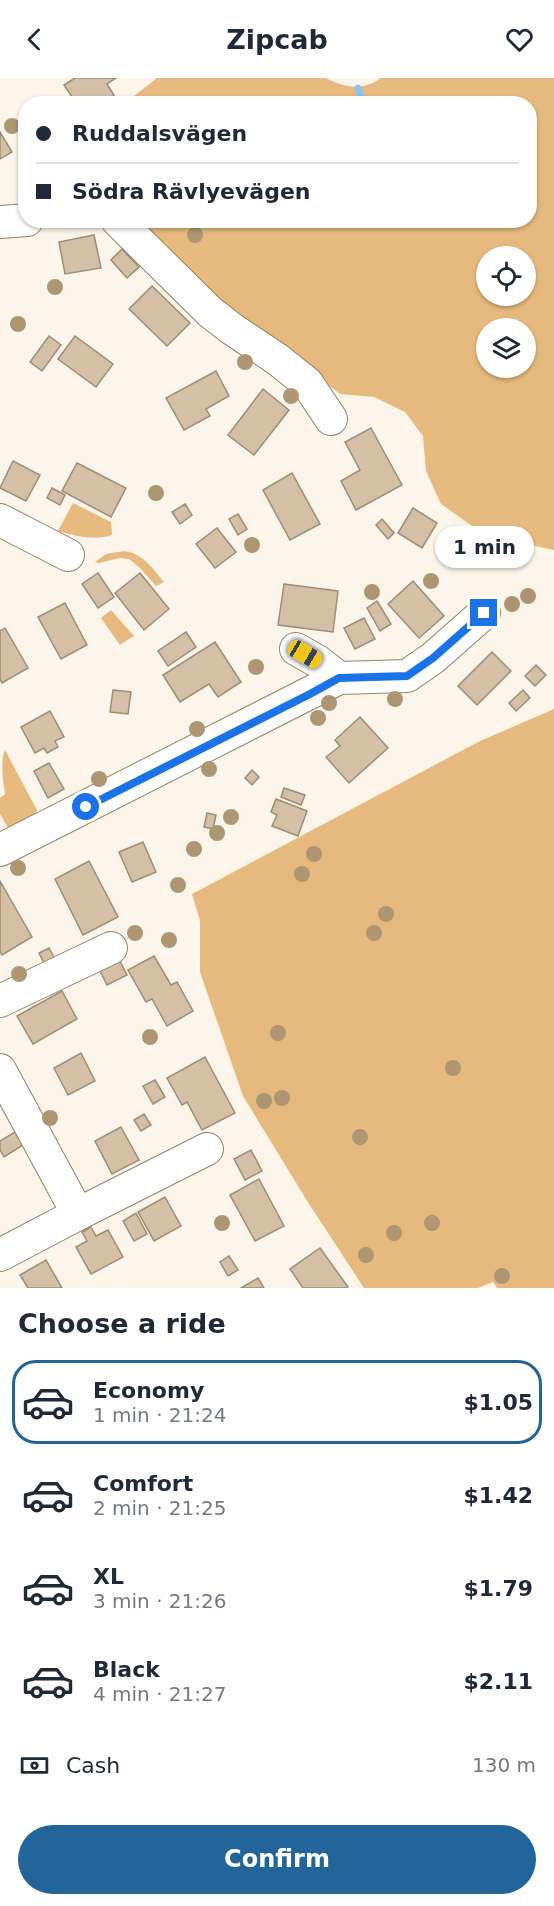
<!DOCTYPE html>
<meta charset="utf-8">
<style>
body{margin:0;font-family:"DejaVu Sans",sans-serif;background:#f6f6f7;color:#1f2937;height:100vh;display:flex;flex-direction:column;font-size:22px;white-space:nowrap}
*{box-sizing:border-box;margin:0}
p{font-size:20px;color:#747a83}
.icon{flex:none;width:33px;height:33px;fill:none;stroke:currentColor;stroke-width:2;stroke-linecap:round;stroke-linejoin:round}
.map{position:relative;height:1210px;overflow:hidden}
.details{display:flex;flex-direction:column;background:#fff;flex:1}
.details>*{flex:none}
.top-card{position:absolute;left:18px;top:18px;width:519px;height:132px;border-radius:24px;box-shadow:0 2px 4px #0004;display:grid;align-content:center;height:132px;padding:0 18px;background:#fff}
.controls{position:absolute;left:476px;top:168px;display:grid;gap:12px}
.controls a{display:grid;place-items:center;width:60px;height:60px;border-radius:50%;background:#fff;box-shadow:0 2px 4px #0004;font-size:30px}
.end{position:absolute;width:27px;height:27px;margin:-14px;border:8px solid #1a73e8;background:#fff;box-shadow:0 0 0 3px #fff}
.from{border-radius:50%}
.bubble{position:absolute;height:42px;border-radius:21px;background:#fff;box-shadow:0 2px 4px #0004;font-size:20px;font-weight:800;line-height:42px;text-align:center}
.car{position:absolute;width:18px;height:36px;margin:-18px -9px;border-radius:8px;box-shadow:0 0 4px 2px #0007;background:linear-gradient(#f5c518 24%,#345 0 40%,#f5c518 0 76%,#345 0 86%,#f5c518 0)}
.top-card b{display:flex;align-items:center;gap:21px;height:57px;font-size:22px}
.top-card b+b{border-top:2px solid #e0e1e3}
.top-card i{width:15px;height:15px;background:#1f2937}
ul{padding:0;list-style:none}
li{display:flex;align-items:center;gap:18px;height:84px;margin:0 12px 9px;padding:0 6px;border:3px solid transparent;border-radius:24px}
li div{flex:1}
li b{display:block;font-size:22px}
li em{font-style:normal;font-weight:800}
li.on{border-color:#22659a}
li>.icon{width:54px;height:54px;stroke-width:1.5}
h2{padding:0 18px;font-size:27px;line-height:72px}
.pay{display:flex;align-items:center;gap:15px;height:66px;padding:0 18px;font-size:22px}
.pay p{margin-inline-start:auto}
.primary-button{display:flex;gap:12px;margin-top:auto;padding:12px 18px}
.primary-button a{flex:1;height:69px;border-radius:36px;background:#22659a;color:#fff;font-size:24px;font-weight:800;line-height:69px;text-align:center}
header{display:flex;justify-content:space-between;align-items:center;height:78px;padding:0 18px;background:#fff;font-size:27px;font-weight:800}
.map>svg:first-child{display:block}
.green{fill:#e6ba7f;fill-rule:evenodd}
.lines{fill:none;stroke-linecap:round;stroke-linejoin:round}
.stream{stroke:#8dc2f2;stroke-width:7}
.building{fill:#d5c0a5;stroke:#a08c73;stroke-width:1.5}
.minor-casing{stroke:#958168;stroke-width:34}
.minor{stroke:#fff;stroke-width:32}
.tree{fill:#ad9671}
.route{stroke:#1a73e8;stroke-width:8}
</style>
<header><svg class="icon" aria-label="back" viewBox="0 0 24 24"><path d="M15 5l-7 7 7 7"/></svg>Zipcab<svg class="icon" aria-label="heart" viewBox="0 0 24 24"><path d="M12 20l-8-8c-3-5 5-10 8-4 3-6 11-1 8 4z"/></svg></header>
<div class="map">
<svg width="554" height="1210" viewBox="0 0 554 1210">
<rect width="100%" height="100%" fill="#fdf5ea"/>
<g class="green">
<path d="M157,0h169c19,10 37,13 55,0h173v472l-50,-11 -29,-11 -34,-24 -15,-33 -3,-35 -18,-24 -31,-15 -34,-3 -108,-83 -102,-90 400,-1v-116h-406zM486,178h39v40h-39zM486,250h39v40h-39z"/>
<path d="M73,425l38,19 1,13c-18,6 -36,1 -54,-4z"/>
<path d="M124,473c19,2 28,17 40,31l-8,4 -16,-18 -11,-9 -9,-1 -21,5 -4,-1 11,-8z"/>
<polygon points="111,532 134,558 120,567 101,540"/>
<polygon points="554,631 554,1210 497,1210 493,1204 478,1210 364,1210 309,1126 243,1018 200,894 200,843 192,816 478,664"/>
<path d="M5,672l32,60 -3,8 -24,13 -10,-17v-16l5,-4c-2,-14 -5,-31 0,-44z"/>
</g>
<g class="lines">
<polyline class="stream" points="358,10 363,26"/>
</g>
<g class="building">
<polygon points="75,0 116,0 107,6 114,17 101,26 95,26 90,19 81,26 77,26 64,7"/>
<polygon points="0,54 12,74 0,81"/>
<polygon points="94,157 101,190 65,196 59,164"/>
<polygon points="122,171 139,189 127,200 111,182"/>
<polygon points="152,208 190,245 167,268 129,231"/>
<polygon points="49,258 61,267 42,293 30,284"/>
<polygon points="75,258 113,286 96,309 58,281"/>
<polygon points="216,293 229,318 206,331 210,338 184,352 166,320"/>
<polygon points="263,311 289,332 254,377 228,357"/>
<polygon points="371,350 402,407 356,432 341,403 360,392 345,364"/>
<polygon points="13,383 40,397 26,423 0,410"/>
<polygon points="77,385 126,410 111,439 62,413"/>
<polygon points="292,395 320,446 290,462 263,412"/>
<polygon points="52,410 65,417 60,427 47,420"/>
<polygon points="185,426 192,437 180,446 172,434"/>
<polygon points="413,430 437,445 422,470 398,455"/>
<polygon points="238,436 247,451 238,457 229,441"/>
<polygon points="382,441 394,455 388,461 376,447"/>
<polygon points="217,450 236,474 215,490 196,466"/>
<polygon points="459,450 475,457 472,465 456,458"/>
<polygon points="98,495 114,519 98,530 82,506"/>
<polygon points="140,495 169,531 144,552 115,515"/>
<polygon points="413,503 444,538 419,560 388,526"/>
<polygon points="284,506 338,513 333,554 278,547"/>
<polygon points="377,523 391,546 380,553 367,530"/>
<polygon points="65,525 87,567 61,581 38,539"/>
<polygon points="364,540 375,561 355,571 344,550"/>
<polygon points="5,550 28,590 2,605 0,601 0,553"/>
<polygon points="186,554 196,569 168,588 158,573"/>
<polygon points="215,564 241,604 218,619 209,606 180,624 163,597"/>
<polygon points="492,574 511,593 477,627 458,608"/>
<polygon points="536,587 546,597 535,608 525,598"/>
<polygon points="113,612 131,614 128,636 110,634"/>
<polygon points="523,612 530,620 516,633 509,625"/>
<polygon points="50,633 64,659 55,663 58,669 47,675 44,670 35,675 21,649"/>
<polygon points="360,639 388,670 349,705 326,679 340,668 335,662"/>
<polygon points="49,685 64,711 48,720 34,693"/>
<polygon points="252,692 259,699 252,707 245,700"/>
<polygon points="284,710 305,717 301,727 281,719"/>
<polygon points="276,721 307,733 298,758 272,748 277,737 271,734"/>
<polygon points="207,735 216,737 213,751 204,749"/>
<polygon points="143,764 156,794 132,804 119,774"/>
<polygon points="89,783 118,839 83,857 55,801"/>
<polygon points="0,803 32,859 2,877 0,874"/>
<polygon points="49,870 55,881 45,887 39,875"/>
<polygon points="117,877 127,897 107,907 97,887"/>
<polygon points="154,878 171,907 177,904 193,933 167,948 152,921 146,924 128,892"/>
<polygon points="62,913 77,941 33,966 17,938"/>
<polygon points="81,975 95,1003 68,1017 54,990"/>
<polygon points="205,979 235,1035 202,1052 187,1024 182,1027 167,1000"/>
<polygon points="155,1002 165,1019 153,1026 143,1008"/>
<polygon points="144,1036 151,1047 141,1053 134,1042"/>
<polygon points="121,1049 139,1082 112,1096 95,1063"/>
<polygon points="15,1054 23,1067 4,1079 0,1072 0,1063"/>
<polygon points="251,1072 262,1093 245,1102 234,1081"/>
<polygon points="259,1101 284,1148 255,1163 230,1117"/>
<polygon points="165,1119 181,1148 154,1163 138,1134"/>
<polygon points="136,1135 147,1156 134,1163 123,1143"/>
<polygon points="91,1149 96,1158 108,1152 123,1179 91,1196 76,1169 87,1163 82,1154"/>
<polygon points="320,1170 348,1209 347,1210 303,1210 290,1191"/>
<polygon points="229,1178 238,1192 228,1198 220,1184"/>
<polygon points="46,1182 62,1210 28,1210 20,1197"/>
<polygon points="258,1200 264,1210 241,1210"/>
</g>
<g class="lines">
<defs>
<g id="minor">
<polyline points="117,142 210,234 232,251 277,281 307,305 331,341"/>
<polyline points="0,144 27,142"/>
<polyline points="0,442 68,477"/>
<polyline points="296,571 317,583 339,600"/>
<polyline points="0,772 339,600 407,598 433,580 484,535"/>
<polyline points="0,923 111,870"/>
<polyline points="0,992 78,1136 0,1177"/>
<polyline points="78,1136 207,1071"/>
</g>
</defs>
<use href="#minor" class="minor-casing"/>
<use href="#minor" class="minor"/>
</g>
<g class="tree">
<circle cx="12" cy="48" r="8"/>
<circle cx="195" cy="157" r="8"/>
<circle cx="55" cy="209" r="8"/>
<circle cx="18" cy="246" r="8"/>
<circle cx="245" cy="284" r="8"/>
<circle cx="291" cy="318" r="8"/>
<circle cx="156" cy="415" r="8"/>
<circle cx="252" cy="467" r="8"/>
<circle cx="431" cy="503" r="8"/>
<circle cx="372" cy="514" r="8"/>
<circle cx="528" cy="518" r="8"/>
<circle cx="512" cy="526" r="8"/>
<circle cx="256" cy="589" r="8"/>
<circle cx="395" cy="621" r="8"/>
<circle cx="329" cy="625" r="8"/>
<circle cx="318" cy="640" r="8"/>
<circle cx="197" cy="651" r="8"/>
<circle cx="209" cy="691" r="8"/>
<circle cx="99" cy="701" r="8"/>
<circle cx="231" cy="739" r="8"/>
<circle cx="217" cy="755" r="8"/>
<circle cx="194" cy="771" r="8"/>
<circle cx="314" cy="776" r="8"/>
<circle cx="18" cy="790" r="8"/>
<circle cx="302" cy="796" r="8"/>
<circle cx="178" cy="807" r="8"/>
<circle cx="386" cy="836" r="8"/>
<circle cx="135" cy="855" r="8"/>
<circle cx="374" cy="855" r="8"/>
<circle cx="169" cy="862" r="8"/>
<circle cx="19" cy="896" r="8"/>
<circle cx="278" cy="955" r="8"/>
<circle cx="150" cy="959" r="8"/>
<circle cx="453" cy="990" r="8"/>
<circle cx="282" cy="1020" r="8"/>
<circle cx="264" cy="1023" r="8"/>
<circle cx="50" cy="1040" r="8"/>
<circle cx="360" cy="1059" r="8"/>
<circle cx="222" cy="1145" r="8"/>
<circle cx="432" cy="1145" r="8"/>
<circle cx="394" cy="1155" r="8"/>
<circle cx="366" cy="1177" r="8"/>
<circle cx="502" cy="1198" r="8"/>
</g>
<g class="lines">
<polyline class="route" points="86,729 310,616 339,600 407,598 433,580 484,535"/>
</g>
</svg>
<div class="controls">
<a><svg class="icon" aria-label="locate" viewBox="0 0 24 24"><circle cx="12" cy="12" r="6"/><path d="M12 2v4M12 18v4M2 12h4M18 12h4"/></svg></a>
<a><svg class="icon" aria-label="layers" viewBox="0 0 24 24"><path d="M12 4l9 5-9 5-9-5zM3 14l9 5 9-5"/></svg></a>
</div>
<i class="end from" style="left:86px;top:729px"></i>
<i class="end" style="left:484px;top:535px"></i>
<div class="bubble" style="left:435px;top:448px;width:99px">1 min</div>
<i class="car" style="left:305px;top:576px;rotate:120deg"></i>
<div class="top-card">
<b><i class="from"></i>Ruddalsvägen</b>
<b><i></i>Södra Rävlyevägen</b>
</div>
</div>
<section class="details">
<h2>Choose a ride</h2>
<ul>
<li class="on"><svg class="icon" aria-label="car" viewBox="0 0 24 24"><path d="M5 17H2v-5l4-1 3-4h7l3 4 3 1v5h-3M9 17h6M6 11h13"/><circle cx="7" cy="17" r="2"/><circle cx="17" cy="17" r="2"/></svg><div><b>Economy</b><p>1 min · 21:24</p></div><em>$1.05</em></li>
<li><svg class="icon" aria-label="car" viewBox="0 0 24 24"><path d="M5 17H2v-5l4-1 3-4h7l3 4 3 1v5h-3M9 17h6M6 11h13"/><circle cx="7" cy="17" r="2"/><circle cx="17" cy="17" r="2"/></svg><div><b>Comfort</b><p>2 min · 21:25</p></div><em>$1.42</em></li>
<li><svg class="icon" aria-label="car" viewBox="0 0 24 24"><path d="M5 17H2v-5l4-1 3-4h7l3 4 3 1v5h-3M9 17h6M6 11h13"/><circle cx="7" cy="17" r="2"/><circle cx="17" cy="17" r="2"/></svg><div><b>XL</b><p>3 min · 21:26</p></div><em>$1.79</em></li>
<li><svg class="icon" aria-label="car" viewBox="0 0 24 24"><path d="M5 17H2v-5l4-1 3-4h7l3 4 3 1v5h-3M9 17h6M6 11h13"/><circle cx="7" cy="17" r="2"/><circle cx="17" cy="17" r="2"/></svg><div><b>Black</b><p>4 min · 21:27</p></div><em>$2.11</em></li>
</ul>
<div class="pay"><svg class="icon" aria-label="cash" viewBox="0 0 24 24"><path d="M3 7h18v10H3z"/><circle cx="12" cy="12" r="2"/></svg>Cash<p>130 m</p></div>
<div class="primary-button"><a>Confirm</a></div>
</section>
